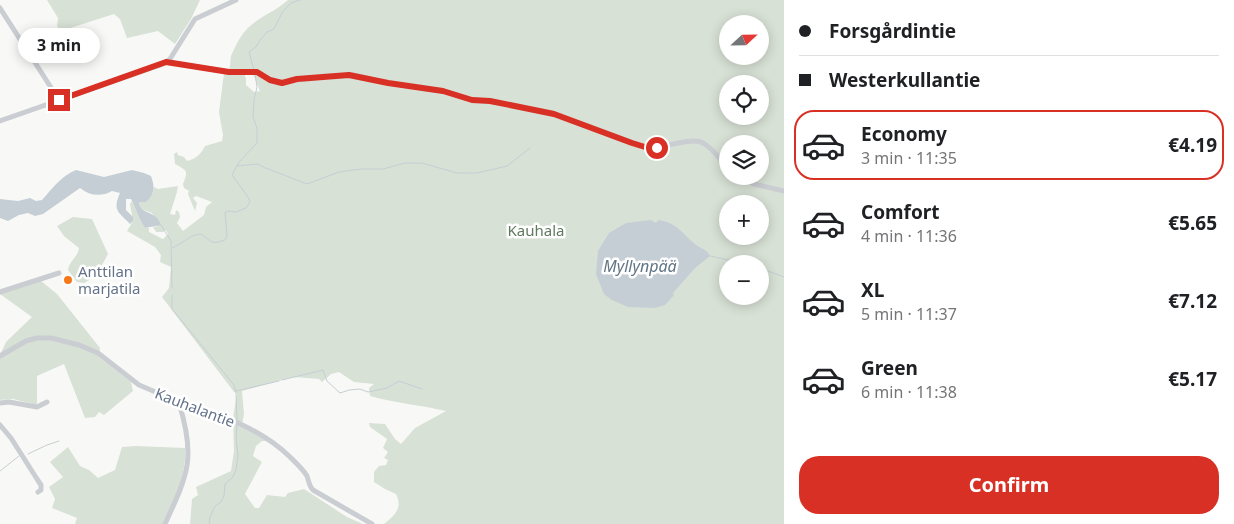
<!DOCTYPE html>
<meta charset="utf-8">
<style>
body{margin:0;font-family:"Noto Sans",sans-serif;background:#f6f6f6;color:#202124;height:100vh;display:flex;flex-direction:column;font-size:19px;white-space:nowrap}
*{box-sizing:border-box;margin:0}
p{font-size:16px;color:#757577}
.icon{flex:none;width:28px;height:28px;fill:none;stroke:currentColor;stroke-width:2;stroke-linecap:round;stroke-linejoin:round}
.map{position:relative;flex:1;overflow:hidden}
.panel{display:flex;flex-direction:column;background:#fff;width:450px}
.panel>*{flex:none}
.top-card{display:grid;align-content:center;height:110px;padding:0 15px;background:#fff}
.needle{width:32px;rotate:68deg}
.tools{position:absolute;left:719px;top:15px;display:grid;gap:10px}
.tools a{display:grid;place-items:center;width:50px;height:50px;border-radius:50%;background:#fff;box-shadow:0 2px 12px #0003;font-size:25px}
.end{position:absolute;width:22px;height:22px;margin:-11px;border:6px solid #d93025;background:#fff;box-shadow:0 0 0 2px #fff}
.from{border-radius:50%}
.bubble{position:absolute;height:35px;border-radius:18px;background:#fff;box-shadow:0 2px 12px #0003;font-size:16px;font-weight:700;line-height:35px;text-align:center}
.top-card b{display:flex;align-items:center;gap:18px;height:48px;font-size:19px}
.top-card b+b{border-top:1px solid #e0e0e0}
.top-card i{width:12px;height:12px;background:#202124}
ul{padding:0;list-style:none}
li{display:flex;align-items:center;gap:15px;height:70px;margin:0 10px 8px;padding:0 5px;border:2px solid transparent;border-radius:20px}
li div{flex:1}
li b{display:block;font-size:19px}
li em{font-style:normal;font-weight:700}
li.active{border-color:#d93025}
li>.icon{width:45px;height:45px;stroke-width:1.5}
.cta{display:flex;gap:10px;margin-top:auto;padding:10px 15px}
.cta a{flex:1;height:58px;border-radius:20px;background:#d93025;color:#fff;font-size:20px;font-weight:700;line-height:58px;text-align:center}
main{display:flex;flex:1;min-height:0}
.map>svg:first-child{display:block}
.green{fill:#d8e1d6;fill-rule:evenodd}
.water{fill:#c6ced5}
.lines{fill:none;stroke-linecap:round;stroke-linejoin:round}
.stream{stroke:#c6ced5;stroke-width:1}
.minor{stroke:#cacdd1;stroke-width:5}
.route{stroke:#d93025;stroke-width:6}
.poi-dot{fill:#f67819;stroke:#fff;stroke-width:2}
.labels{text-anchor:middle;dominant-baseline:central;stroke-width:5;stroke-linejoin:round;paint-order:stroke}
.park-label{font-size:15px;fill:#607a60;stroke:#fff}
.poi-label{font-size:15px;fill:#64728a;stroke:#fff;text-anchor:start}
.street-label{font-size:15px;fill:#64728a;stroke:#fff}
.water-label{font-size:16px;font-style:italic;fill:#607485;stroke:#fff}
</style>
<main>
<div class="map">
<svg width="784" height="524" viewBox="0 0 784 524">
<rect width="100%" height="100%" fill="#f8f9f6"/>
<g class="green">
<polygon points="47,0 200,0 191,19 175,44 158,31 127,38 120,19 114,14 61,31 57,26 58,18"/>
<path d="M288,0h496v524h-400c11,-9 19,-16 12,-30l-11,-5 -11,-7v-10l5,-6 7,-1 2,-5 -4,-2 4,-6 -5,-4 4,-9 -17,-12 -1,-4 16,1 10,15 6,5 14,-16 31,-17c-26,-6 -51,-8 -76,-15l-1,-8 5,-4 -20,-2 -15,-10 -8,2 -9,8 -3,-3 -26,-2 -51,14 2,23 -2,11 26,16h-6l-6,5 -3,10 9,6 -17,32 10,14h4l8,-13 18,2 3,-4 16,-4 43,28 16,7h-173l2,-25 6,-4 -2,-8 35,-16 3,-20 -1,-33 4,-25 -3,-1 -72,-95 7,-9 2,-21 -11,-5 1,-7 -6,-8 -28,-16 6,-10 -3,-17 2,-3c5,9 7,19 13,27h4v4l14,7 5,-5 -2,-4 -3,2h-7l-3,-5 5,-1 -6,-13 -10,-4 -3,-5 1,-2h6l7,-9 1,-6 4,2 20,-3 -1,6 -7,22 5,1 1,-5 3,2 1,5 -3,6 6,8 21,-16 2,-8 6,-5 -16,-6 -3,2 4,5 -2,8 -7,-17 1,-3 -5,-3 -1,-4c5,-13 5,-13 -8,-20l-1,-10 3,-2 1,3 6,2 3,4c9,-2 14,-7 18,-15l17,-5 1,-6 -4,-23 5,-39h20l2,6v6l8,7 6,-1 -7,-17 -25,-3c3,-5 2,-9 3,-15 2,-5 6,-13 9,-18 12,-20 33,-24 48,-38zM728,24h32v32h-32zM728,84h32v32h-32zM728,144h32v32h-32zM728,204h32v32h-32zM728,264h32v32h-32z"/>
<path d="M73,217l19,2 16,35 -12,22 -12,7 -7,-1 -9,-12c1,-9 10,-13 11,-22l-15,-12 -7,-10z"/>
<polygon points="41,281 57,294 100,348 99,357 131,382 133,391 104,415 99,412 95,417 85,418 64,364 37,376 37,405 13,399 0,400 0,355 6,342 32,317 0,294"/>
<path d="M136,446l49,2c2,27 -11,52 -20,76h-90l2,-6 -25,-10 3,-9 -6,-12 14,-10 -13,-15 18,-15 12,19 9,4 9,8 17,-8 7,-23z"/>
</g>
<g class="water">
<path d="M76,170l28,7 28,-7 12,3 7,3c4,11 4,18 -5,26h-6l-1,2 3,5c9,6 15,5 19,16l-16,3c-6,-8 -9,-20 -14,-29h-5v11l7,7v4l-3,3c-11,-12 -18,-13 -10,-31l-8,-2c-11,6 -22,5 -32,-3l-37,26 -8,2 -7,-3 -9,2 -11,6 -8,-3v-19l18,2 12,-3 6,3 6,-1c11,-12 19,-24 34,-30z"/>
<path d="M651,220l5,3 3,-3c19,3 23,14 36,24 6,5 12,5 15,12l-15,12 -22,25 1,2 -9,10 -10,3 -27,-1 -16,-7 -8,-6 -8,-20 2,-23 11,-18 17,-10z"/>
</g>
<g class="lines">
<g class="stream">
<polyline points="254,70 249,52 256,47 260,40 267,32 274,29 283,11 291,3 300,0"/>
<polyline points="237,166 258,164 265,168"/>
<polyline points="266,168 307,184 339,172 361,169 383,169 405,163 422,163 457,173 477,173 507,166 530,148"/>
<polyline points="161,225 171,241 172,288"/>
<path d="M172,248c10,-4 19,-14 29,-14 11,8 10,11 24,6l2,-4 -2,-24 4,-1 7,1 10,-4 4,-6 -2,-5 -16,-22 7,-13 18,-19v-15l-4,-11 1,-17 3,-13 -2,-13"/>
<polyline points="710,256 747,264"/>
<polyline points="760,268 784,277"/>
<polyline points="172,295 172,309 234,385 236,393 237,420"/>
<polyline points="282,380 323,370 327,381 340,393 349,390 360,389 368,392 387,388 399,381 422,389"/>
<polyline points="236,391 279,381"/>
<polyline points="28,454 47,445 59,441"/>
<polyline points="0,471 19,456"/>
<polyline points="209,524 210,517 215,506 221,502 224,496 225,484 233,477 236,470 238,456 236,438 237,425"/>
</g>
<g class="minor">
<polyline points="0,8 59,100"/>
<path d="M166,62l63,10h28l13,8 12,3 15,-4h11l18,-3 28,-1 34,8 55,8 29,9 18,1 64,13 91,33c17,3 46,-11 58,-4 10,5 17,17 25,25"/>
<polyline points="0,121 163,64 170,59 195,19 236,0"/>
<polyline points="736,176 754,184 784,191"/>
<polyline points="0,292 59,273"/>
<path d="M0,356l26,-15 11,-3h14l28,7 19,8 41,32 38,16 2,2 4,-1c37,13 77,26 106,54 6,6 14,13 18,20 2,6 2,10 6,14l59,34"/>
<polyline points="0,403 9,402 37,407 47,402"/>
<polyline points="0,425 11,438 37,479 41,485 41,490 38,492"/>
<path d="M165,524c23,-50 31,-66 14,-121"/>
</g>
</g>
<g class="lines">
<polyline class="route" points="59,100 166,62 229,72 257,72 270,80 282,83 297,79 349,75 388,83 443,91 472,100 490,101 554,114 632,143 645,147 657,148"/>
</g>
<circle class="poi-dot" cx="68" cy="280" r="5"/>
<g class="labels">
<g class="park-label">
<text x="536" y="230">Kauhala</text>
</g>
<g class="poi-label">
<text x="78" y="271">Anttilan<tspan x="78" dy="17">marjatila</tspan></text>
</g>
<g class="street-label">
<text transform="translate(195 407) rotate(21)">Kauhalantie</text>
</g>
<g class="water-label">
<text x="640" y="266">Myllynpää</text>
</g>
</g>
</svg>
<div class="tools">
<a><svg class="needle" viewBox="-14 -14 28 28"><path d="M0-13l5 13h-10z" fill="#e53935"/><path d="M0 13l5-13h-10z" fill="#757577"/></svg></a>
<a><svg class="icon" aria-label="locate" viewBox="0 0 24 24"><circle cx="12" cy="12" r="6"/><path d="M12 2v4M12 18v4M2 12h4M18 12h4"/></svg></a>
<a><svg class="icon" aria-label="layers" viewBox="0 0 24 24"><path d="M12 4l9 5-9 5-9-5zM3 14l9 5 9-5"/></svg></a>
<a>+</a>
<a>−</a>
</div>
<i class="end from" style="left:657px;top:148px"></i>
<i class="end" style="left:59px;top:100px"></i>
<div class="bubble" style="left:18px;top:28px;width:82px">3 min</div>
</div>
<section class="panel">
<div class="top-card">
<b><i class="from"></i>Forsgårdintie</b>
<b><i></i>Westerkullantie</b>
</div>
<ul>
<li class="active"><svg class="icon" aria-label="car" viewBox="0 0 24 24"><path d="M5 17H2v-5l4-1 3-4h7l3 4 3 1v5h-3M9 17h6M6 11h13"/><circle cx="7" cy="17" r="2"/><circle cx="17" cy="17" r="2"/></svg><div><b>Economy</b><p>3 min · 11:35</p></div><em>€4.19</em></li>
<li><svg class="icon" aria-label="car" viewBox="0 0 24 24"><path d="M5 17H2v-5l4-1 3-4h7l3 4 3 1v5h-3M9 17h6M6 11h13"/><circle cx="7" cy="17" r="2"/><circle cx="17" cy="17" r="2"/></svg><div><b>Comfort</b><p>4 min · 11:36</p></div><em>€5.65</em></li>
<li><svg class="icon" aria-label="car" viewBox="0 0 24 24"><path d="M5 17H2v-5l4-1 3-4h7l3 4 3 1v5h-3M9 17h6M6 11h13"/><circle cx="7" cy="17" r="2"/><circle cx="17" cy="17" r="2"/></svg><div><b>XL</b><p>5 min · 11:37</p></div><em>€7.12</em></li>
<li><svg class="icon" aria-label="car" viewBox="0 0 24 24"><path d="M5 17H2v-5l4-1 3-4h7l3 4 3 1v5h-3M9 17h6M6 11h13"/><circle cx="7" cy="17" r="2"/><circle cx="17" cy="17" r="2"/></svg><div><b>Green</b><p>6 min · 11:38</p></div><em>€5.17</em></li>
</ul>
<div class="cta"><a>Confirm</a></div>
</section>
</main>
